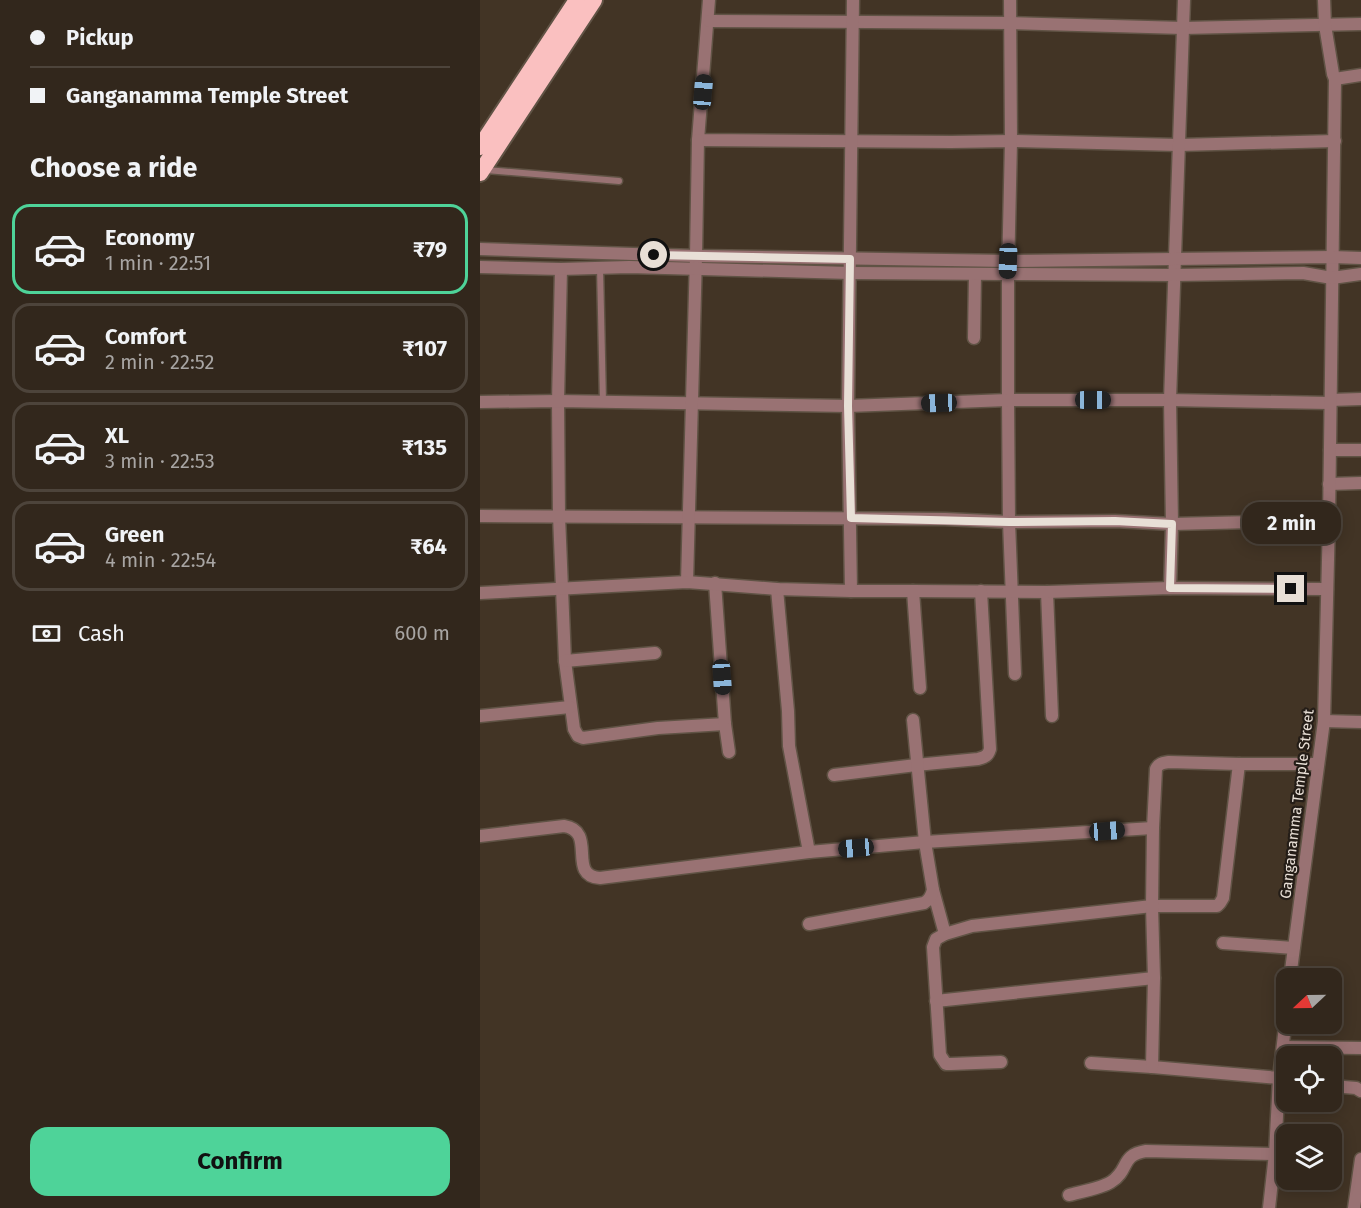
<!DOCTYPE html>
<meta charset="utf-8">
<style>
body{margin:0;font-family:"Fira Sans",sans-serif;background:#3a2f25;color:#f1f3f6;height:100vh;display:flex;flex-direction:column;font-size:22px;white-space:nowrap}
*{box-sizing:border-box;margin:0}
p{font-size:20px;color:#a8a5a3}
.icon{flex:none;width:33px;height:33px;fill:none;stroke:currentColor;stroke-width:2;stroke-linecap:round;stroke-linejoin:round}
.map{position:relative;flex:1;overflow:hidden}
.sheet{display:flex;flex-direction:column;background:#32271c;width:480px}
.sheet>*{flex:none}
.banner{display:grid;align-content:center;height:132px;padding:0 30px;background:#32271c}
.needle{width:39px;rotate:248deg}
.controls{position:absolute;left:796px;top:968px;display:grid;gap:12px}
.controls a{display:grid;place-items:center;width:66px;height:66px;border-radius:12px;background:#32271c;box-shadow:0 3px 15px #0003,0 0 0 2px #4d443b;font-size:30px}
.end{position:absolute;width:27px;height:27px;margin:-14px;border:8px solid #e8dfd6;background:#111;box-shadow:0 0 0 3px #111}
.from{border-radius:50%}
.bubble{position:absolute;height:42px;border-radius:18px;background:#32271c;box-shadow:0 3px 15px #0003,0 0 0 2px #4d443b;font-size:20px;font-weight:700;line-height:42px;text-align:center}
.car{position:absolute;width:18px;height:36px;margin:-18px -9px;border-radius:8px;box-shadow:0 0 4px 2px #0007;background:linear-gradient(#222 24%,#8ab4d8 0 40%,#222 0 76%,#8ab4d8 0 86%,#222 0)}
.banner b{display:flex;align-items:center;gap:21px;height:57px;font-size:22px}
.banner b+b{border-top:2px solid #4d443b}
.banner i{width:15px;height:15px;background:#f1f3f6}
ul{padding:0;list-style:none}
li{display:flex;align-items:center;gap:18px;height:90px;margin:0 12px 9px;padding:0 18px;border:3px solid #4d443b;border-radius:18px}
li div{flex:1}
li b{display:block;font-size:22px}
li em{font-style:normal;font-weight:700}
li.on{border-color:#4ed399}
li>.icon{width:54px;height:54px;stroke-width:1.5}
h2{padding:0 30px;font-size:27px;line-height:72px}
.pay{display:flex;align-items:center;gap:15px;height:66px;padding:0 30px;font-size:22px}
.pay p{margin-inline-start:auto}
.primary-button{display:flex;gap:12px;margin-top:auto;padding:12px 30px}
.primary-button a{flex:1;height:69px;border-radius:18px;background:#4ed399;color:#111;font-size:24px;font-weight:700;line-height:69px;text-align:center}
main{display:flex;flex:1;min-height:0}
.map>svg:first-child{display:block}
.lines{fill:none;stroke-linecap:round;stroke-linejoin:round}
.service-casing{stroke:#605345;stroke-width:9}
.minor-casing{stroke:#605345;stroke-width:15}
.tertiary-casing{stroke:#605345;stroke-width:15}
.trunk-casing{stroke:#605345;stroke-width:20}
.service{stroke:#997273;stroke-width:6}
.minor{stroke:#997273;stroke-width:12}
.tertiary{stroke:#997273;stroke-width:12}
.trunk{stroke:#fac0c0;stroke-width:16}
.route{stroke:#e8dfd6;stroke-width:8}
.labels{text-anchor:middle;dominant-baseline:central;stroke-width:4.5;stroke-linejoin:round;paint-order:stroke}
.street-label{font-size:15px;fill:#e8dfd6;stroke:#241d17}
</style>
<main>
<section class="sheet">
<div class="banner">
<b><i class="from"></i>Pickup</b>
<b><i></i>Ganganamma Temple Street</b>
</div>
<h2>Choose a ride</h2>
<ul>
<li class="on"><svg class="icon" aria-label="car" viewBox="0 0 24 24"><path d="M5 17H2v-5l4-1 3-4h7l3 4 3 1v5h-3M9 17h6M6 11h13"/><circle cx="7" cy="17" r="2"/><circle cx="17" cy="17" r="2"/></svg><div><b>Economy</b><p>1 min · 22:51</p></div><em>₹79</em></li>
<li><svg class="icon" aria-label="car" viewBox="0 0 24 24"><path d="M5 17H2v-5l4-1 3-4h7l3 4 3 1v5h-3M9 17h6M6 11h13"/><circle cx="7" cy="17" r="2"/><circle cx="17" cy="17" r="2"/></svg><div><b>Comfort</b><p>2 min · 22:52</p></div><em>₹107</em></li>
<li><svg class="icon" aria-label="car" viewBox="0 0 24 24"><path d="M5 17H2v-5l4-1 3-4h7l3 4 3 1v5h-3M9 17h6M6 11h13"/><circle cx="7" cy="17" r="2"/><circle cx="17" cy="17" r="2"/></svg><div><b>XL</b><p>3 min · 22:53</p></div><em>₹135</em></li>
<li><svg class="icon" aria-label="car" viewBox="0 0 24 24"><path d="M5 17H2v-5l4-1 3-4h7l3 4 3 1v5h-3M9 17h6M6 11h13"/><circle cx="7" cy="17" r="2"/><circle cx="17" cy="17" r="2"/></svg><div><b>Green</b><p>4 min · 22:54</p></div><em>₹64</em></li>
</ul>
<div class="pay"><svg class="icon" aria-label="cash" viewBox="0 0 24 24"><path d="M3 7h18v10H3z"/><circle cx="12" cy="12" r="2"/></svg>Cash<p>600 m</p></div>
<div class="primary-button"><a>Confirm</a></div>
</section>
<div class="map">
<svg width="881" height="1208" viewBox="0 0 881 1208">
<rect width="100%" height="100%" fill="#423425"/>
<g class="lines">
<defs>
<g id="service">
<polyline points="6,170 139,181"/>
<polyline points="120,268 123,402"/>
</g>
<g id="minor">
<polyline points="229,0 218,140 471,142 531,141 699,145 855,141"/>
<polyline points="530,0 531,141 528,274 528,400 529,522 535,674"/>
<polyline points="229,21 531,23 703,28 881,24"/>
<polyline points="855,79 881,75"/>
<polyline points="81,269 78,401 79,516 85,661 94,729 98,736 103,738 178,728 245,724"/>
<polyline points="494,338 495,274"/>
<polyline points="850,400 881,399"/>
<polyline points="0,402 78,401 368,406 528,400 690,400 850,403"/>
<polyline points="850,450 881,450"/>
<polyline points="849,484 881,483"/>
<polyline points="0,516 465,519 529,522 635,521 692,524 849,520 855,79 853,74 845,25 844,0"/>
<polyline points="207,582 216,256 218,140"/>
<polyline points="235,583 245,724 249,752"/>
<polyline points="690,588 692,524 690,400 704,0"/>
<polyline points="297,589 308,711 309,746 329,852"/>
<polyline points="371,591 368,406 373,0"/>
<polyline points="433,591 440,688"/>
<polyline points="567,592 572,716"/>
<polyline points="0,593 207,582 297,589 371,591 433,591 567,592 690,588 847,589"/>
<polyline points="85,661 175,653"/>
<polyline points="0,716 90,707"/>
<polyline points="844,721 881,722"/>
<path d="M354,775l82,-10 62,-6c7,-2 10,-3 12,-10l-9,-158"/>
<path d="M0,836l84,-10c34,5 2,50 36,52l209,-26 116,-10 228,-14"/>
<polyline points="453,890 465,934"/>
<path d="M329,924l115,-21c5,-3 7,-6 9,-13l-8,-48 -12,-122"/>
<polyline points="743,943 813,948"/>
<polyline points="810,978 844,721 849,520"/>
<polyline points="456,1001 674,978"/>
<polyline points="803,1047 881,1048"/>
<polyline points="521,1062 471,1064 466,1064 460,1055 453,947 456,939 465,934 492,926 672,906 737,906 740,903 743,898 759,764"/>
<polyline points="611,1063 672,1067 799,1078 806,1083"/>
<path d="M672,1067l2,-89 -2,-72 1,-78 3,-59c3,-6 7,-6 13,-7l70,2h79"/>
<polyline points="852,1086 876,1088 881,1091"/>
<path d="M589,1195c11,-3 33,-7 42,-13 19,-12 9,-27 35,-31l129,3"/>
<polyline points="789,1208 795,1154 799,1078 807,1009"/>
<polyline points="874,1208 881,1159"/>
</g>
<g id="tertiary">
<polyline points="0,249 216,256 528,261 852,257 881,258"/>
<polyline points="0,267 81,269 149,267 370,273 528,274 694,275 823,273 852,278 881,274"/>
</g>
<g id="trunk">
<polyline points="0,147 97,0"/>
<polyline points="0,173 114,0"/>
</g>
</defs>
<use href="#service" class="service-casing"/>
<use href="#minor" class="minor-casing"/>
<use href="#tertiary" class="tertiary-casing"/>
<use href="#trunk" class="trunk-casing"/>
<use href="#service" class="service"/>
<use href="#minor" class="minor"/>
<use href="#tertiary" class="tertiary"/>
<use href="#trunk" class="trunk"/>
</g>
<g class="lines">
<polyline class="route" points="174,255 370,259 368,406 371,518 529,522 635,521 692,524 690,588 811,589"/>
</g>
<g class="labels">
<g class="street-label">
<text transform="translate(817 804) rotate(-83)">Ganganamma Temple Street</text>
</g>
</g>
</svg>
<div class="controls">
<a><svg class="needle" viewBox="-14 -14 28 28"><path d="M0-13l5 13h-10z" fill="#e53935"/><path d="M0 13l5-13h-10z" fill="#a8a5a3"/></svg></a>
<a><svg class="icon" aria-label="locate" viewBox="0 0 24 24"><circle cx="12" cy="12" r="6"/><path d="M12 2v4M12 18v4M2 12h4M18 12h4"/></svg></a>
<a><svg class="icon" aria-label="layers" viewBox="0 0 24 24"><path d="M12 4l9 5-9 5-9-5zM3 14l9 5 9-5"/></svg></a>
</div>
<i class="end from" style="left:174px;top:255px"></i>
<i class="end" style="left:811px;top:589px"></i>
<div class="bubble" style="left:762px;top:502px;width:99px">2 min</div>
<i class="car" style="left:223px;top:92px;rotate:5deg"></i>
<i class="car" style="left:528px;top:261px;rotate:182deg"></i>
<i class="car" style="left:613px;top:400px;rotate:90deg"></i>
<i class="car" style="left:459px;top:403px;rotate:268deg"></i>
<i class="car" style="left:242px;top:677px;rotate:176deg"></i>
<i class="car" style="left:627px;top:831px;rotate:86deg"></i>
<i class="car" style="left:376px;top:848px;rotate:265deg"></i>
</div>
</main>
